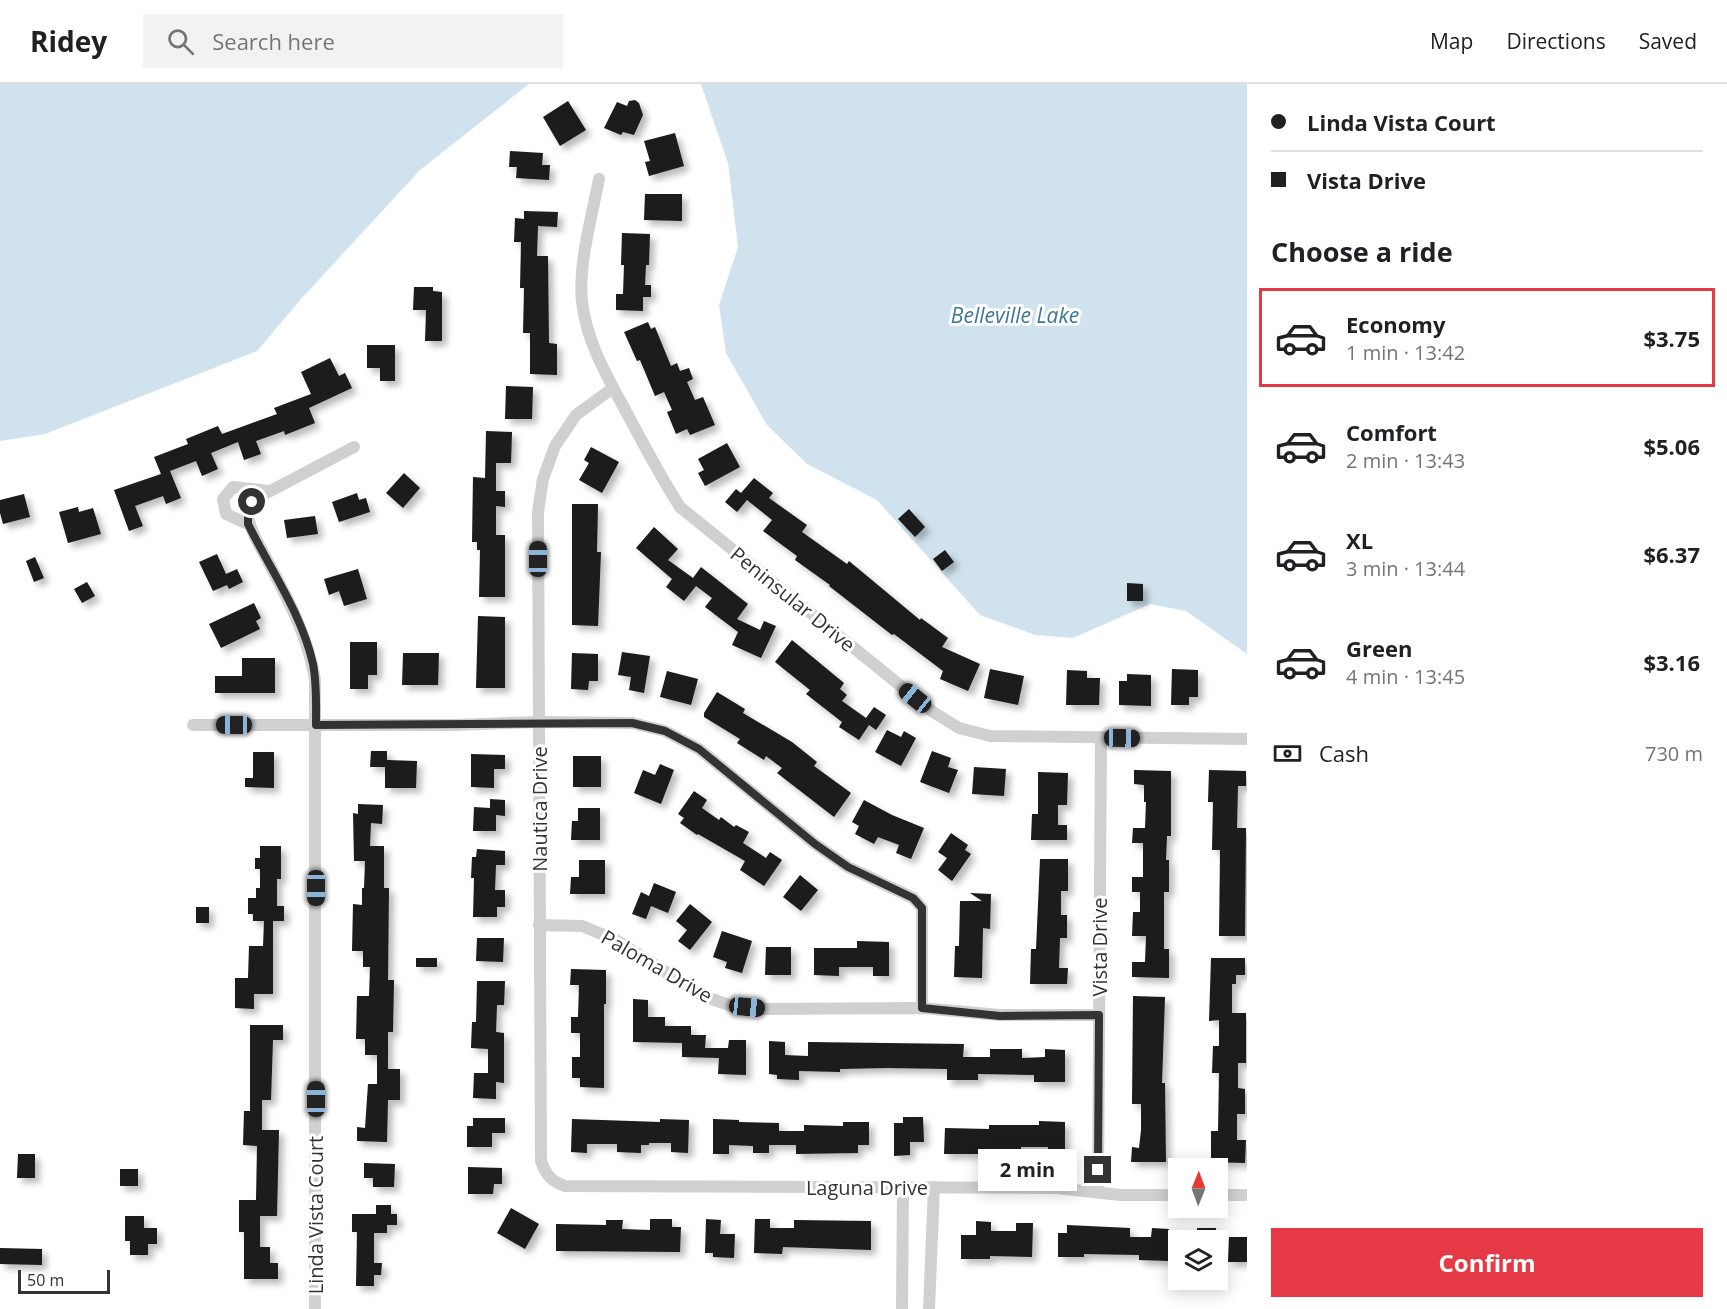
<!DOCTYPE html>
<meta charset="utf-8">
<style>
body{margin:0;font-family:"Open Sans",sans-serif;background:#f2f2f2;color:#202124;height:100vh;display:flex;flex-direction:column;font-size:22px;white-space:nowrap}
*{box-sizing:border-box;margin:0}
p{font-size:20px;color:#757577}
.icon{flex:none;width:33px;height:33px;fill:none;stroke:currentColor;stroke-width:2;stroke-linecap:round;stroke-linejoin:round}
.map{position:relative;flex:1;overflow:hidden}
.sheet{display:flex;flex-direction:column;background:#fff;width:480px}
.sheet>*{flex:none}
.banner{display:grid;align-content:center;height:132px;padding:0 24px;background:#fff}
.needle{width:39px;rotate:1deg}
.fabs{position:absolute;left:1168px;top:1074px;display:grid;gap:12px}
.fabs a{display:grid;place-items:center;width:60px;height:60px;border-radius:0px;background:#fff;box-shadow:0 3px 15px #0003;font-size:30px}
.scale{position:absolute;left:18px;bottom:15px;width:92px;box-sizing:border-box;padding-left:6px;border:3px solid #333;border-top:0;font-size:16px;line-height:21px;white-space:nowrap;color:#333;-webkit-text-stroke:4px #fff;paint-order:stroke}
.end{position:absolute;width:27px;height:27px;margin:-14px;border:8px solid #333;background:#fff;box-shadow:0 0 0 3px #fff}
.from{border-radius:50%}
.bubble{position:absolute;height:42px;border-radius:0px;background:#fff;box-shadow:0 3px 15px #0003;font-size:20px;font-weight:700;line-height:42px;text-align:center}
.car{position:absolute;width:18px;height:36px;margin:-18px -9px;border-radius:8px;box-shadow:0 0 4px 2px #0007;background:linear-gradient(#222 24%,#8ab4d8 0 40%,#222 0 76%,#8ab4d8 0 86%,#222 0)}
.banner b{display:flex;align-items:center;gap:21px;height:57px;font-size:22px}
.banner b+b{border-top:2px solid #e0e0e0}
.banner i{width:15px;height:15px;background:#202124}
ul{padding:0;list-style:none}
li{display:flex;align-items:center;gap:18px;height:99px;margin:0 12px 9px;padding:0 12px;border:3px solid transparent;border-radius:0px}
li div{flex:1}
li b{display:block;font-size:22px}
li em{font-style:normal;font-weight:700}
li.on{border-color:#e63946}
li>.icon{width:54px;height:54px;stroke-width:1.5}
h2{padding:0 24px;font-size:27px;line-height:72px}
.pay{display:flex;align-items:center;gap:15px;height:66px;padding:0 24px;font-size:22px}
.pay p{margin-inline-start:auto}
.button{display:flex;gap:12px;margin-top:auto;padding:12px 24px}
.button a{flex:1;height:69px;border-radius:0px;background:#e63946;color:#fff;font-size:24px;font-weight:700;line-height:69px;text-align:center}
header{display:flex;align-items:center;gap:36px;box-sizing:border-box;height:84px;padding:0 30px;background:#fff;border-bottom:2px solid #e0e0e0}
header strong{font-size:28px}
nav{display:flex;gap:33px;margin-inline-start:auto;font-size:21px}
.search{width:420px;height:54px;background:#f2f2f2;display:flex;align-items:center;gap:15px;box-sizing:border-box;padding:0 21px;border-radius:0px;color:#757577;font-size:22px}
main{display:flex;flex:1;min-height:0}
.map>svg:first-child{display:block}
.water{fill:#cfe2ee}
.building{fill:#1a1a1a;filter:url(#shadow)}
.lines{fill:none;stroke-linecap:round;stroke-linejoin:round}
.minor{stroke:#d0d0d0;stroke-width:12}
.route{stroke:#333;stroke-width:8}
.labels{text-anchor:middle;dominant-baseline:central;stroke-width:6;stroke-linejoin:round;paint-order:stroke}
.street-label{font-size:20px;fill:#333;stroke:#fff}
.water-label{font-size:21px;font-style:italic;fill:#3f7597;stroke:#fff}
</style>
<header>
<strong>Ridey</strong>
<div class="search"><svg class="icon" aria-label="search" viewBox="0 0 24 24"><circle cx="10" cy="10" r="6"/><path d="M15 15l6 6"/></svg>Search here</div>
<nav><a>Map</a><a>Directions</a><a>Saved</a></nav>
</header>
<main>
<div class="map">
<svg width="1247" height="1225" viewBox="0 0 1247 1225">
<defs>
<filter id="shadow"><feDropShadow dx="5" dy="5" stdDeviation="3" flood-color="#0004"/></filter>
</defs>
<rect width="100%" height="100%" fill="#fff"/>
<g class="water">
<polygon points="0,0 529,0 420,86 301,215 257,267 45,350 0,357"/>
<polygon points="701,0 1247,0 1247,570 1186,527 1150,520 1073,554 1035,551 980,531 877,416 807,380 767,341 726,269 719,221 738,163 728,79"/>
</g>
<g class="building">
<polygon points="635,16 639,19 643,31 634,51 623,48 621,51 604,44 617,18 627,22 629,17"/>
<polygon points="568,17 586,46 560,62 543,33"/>
<polygon points="675,49 684,82 649,92 645,78 650,77 644,57"/>
<polygon points="510,67 543,69 542,81 550,81 549,96 516,94 517,83 509,83"/>
<polygon points="645,110 682,110 682,137 644,136"/>
<polygon points="524,127 558,128 557,143 538,142 537,172 548,172 549,259 557,260 557,291 530,290 530,249 523,249 524,204 520,204 521,158 514,158 515,134 524,135"/>
<polygon points="622,149 650,150 649,181 646,181 645,201 651,201 651,213 643,213 643,227 616,226 616,210 623,210 624,181 621,181"/>
<polygon points="414,203 433,203 433,207 442,208 442,257 425,257 426,226 413,226"/>
<polygon points="648,238 651,245 655,243 671,282 677,279 680,287 689,284 693,295 687,298 695,316 703,313 715,341 690,351 687,345 676,350 667,328 672,326 664,308 655,312 640,276 637,277 624,248"/>
<polygon points="367,261 395,261 395,297 380,297 380,284 367,284"/>
<polygon points="330,274 339,292 345,289 352,304 309,324 315,339 285,351 284,347 256,357 261,370 244,376 238,358 211,369 218,385 202,392 196,377 170,387 181,414 166,420 163,412 135,422 143,442 129,447 114,406 161,390 154,373 188,360 186,355 218,342 222,350 277,330 274,324 311,310 301,288"/>
<polygon points="506,302 533,303 532,335 505,335"/>
<polygon points="486,347 512,348 511,379 496,379 496,407 505,407 505,423 496,422 496,451 505,451 505,513 479,513 480,466 477,466 477,458 472,458 473,393 485,394"/>
<polygon points="727,359 740,383 705,402 698,389 704,386 698,375"/>
<polygon points="591,363 619,378 602,409 579,396 589,379 584,376"/>
<polygon points="404,389 420,404 403,424 386,409"/>
<polygon points="754,394 773,409 769,414 807,441 802,448 847,480 849,477 920,536 921,534 948,554 942,563 980,580 968,607 940,595 943,587 894,550 892,551 829,502 830,501 795,476 797,472 763,447 772,436 747,416 737,428 725,418 736,405 741,409"/>
<polygon points="357,409 359,416 366,414 370,428 339,438 332,418"/>
<polygon points="24,410 30,433 3,440 0,429 0,416"/>
<polygon points="572,420 598,420 597,468 601,468 598,542 572,541"/>
<polygon points="78,423 79,428 93,424 101,450 68,459 59,428"/>
<polygon points="909,425 925,443 915,453 898,435"/>
<polygon points="315,432 318,450 287,454 284,436"/>
<polygon points="654,443 678,465 668,476 693,494 701,483 748,520 737,535 760,546 764,537 776,542 761,574 732,561 738,548 705,523 712,514 696,502 684,517 666,503 672,495 636,464"/>
<polygon points="945,466 954,478 942,487 933,475"/>
<polygon points="217,470 226,490 237,485 243,498 229,505 227,501 213,507 199,478"/>
<polygon points="35,473 44,494 34,498 26,477"/>
<polygon points="358,485 367,515 344,522 339,507 329,511 324,495"/>
<polygon points="87,498 95,512 82,519 74,505"/>
<polygon points="1127,499 1143,500 1143,517 1127,517"/>
<polygon points="254,519 261,534 256,537 260,545 221,564 209,540"/>
<polygon points="478,532 505,533 505,604 476,604"/>
<polygon points="792,556 844,599 840,605 847,611 842,617 866,634 874,623 886,631 876,646 869,641 859,656 839,643 842,638 806,610 810,606 775,578"/>
<polygon points="350,558 377,558 377,591 368,591 368,605 350,605"/>
<polygon points="622,568 650,572 644,609 629,606 631,593 618,591"/>
<polygon points="403,569 439,569 438,601 402,601"/>
<polygon points="572,569 598,570 598,597 589,597 588,606 571,605"/>
<polygon points="242,574 275,574 275,609 215,609 215,592 242,592"/>
<polygon points="990,585 1024,592 1018,621 984,614"/>
<polygon points="1172,585 1198,586 1198,613 1189,613 1189,621 1171,621"/>
<polygon points="1067,586 1087,587 1087,594 1100,594 1099,621 1066,621"/>
<polygon points="667,587 698,595 691,621 660,613"/>
<polygon points="1127,590 1151,591 1151,622 1119,621 1119,597 1127,597"/>
<polygon points="717,608 745,625 743,629 792,658 817,678 814,682 851,709 834,733 777,689 782,684 766,672 764,676 737,659 740,655 704,633 704,629"/>
<polygon points="887,646 901,653 904,647 916,654 901,682 875,668"/>
<polygon points="371,667 387,667 387,676 417,677 416,704 385,704 385,683 370,683"/>
<polygon points="932,667 951,674 948,683 958,686 949,709 920,698"/>
<polygon points="253,668 274,668 274,704 245,703 245,694 253,694"/>
<polygon points="471,670 505,671 505,685 494,685 494,704 471,703"/>
<rect x="573" y="672" width="28" height="31"/>
<polygon points="660,680 674,686 661,720 634,709 643,686 655,691"/>
<polygon points="974,683 1006,685 1004,712 972,710"/>
<polygon points="1134,686 1171,687 1171,752 1167,752 1166,776 1169,776 1169,808 1164,808 1164,865 1169,865 1169,894 1132,893 1132,878 1145,878 1146,852 1132,852 1133,828 1140,828 1140,808 1132,808 1132,793 1143,793 1143,759 1132,759 1133,744 1145,744 1146,718 1144,718 1144,701 1134,700"/>
<polygon points="1209,686 1246,687 1246,702 1238,702 1237,744 1246,744 1245,852 1219,852 1220,766 1212,766 1213,718 1208,718"/>
<polygon points="1038,688 1068,689 1067,721 1058,721 1058,741 1067,741 1067,756 1031,756 1032,730 1038,730"/>
<polygon points="694,707 707,716 702,724 719,736 721,733 734,743 736,741 749,748 743,759 766,774 770,768 782,776 764,802 740,786 745,777 698,750 697,751 680,739 684,734 678,730"/>
<polygon points="490,715 505,716 505,732 496,731 496,747 473,747 474,723 490,724"/>
<polygon points="864,716 892,731 924,744 911,775 896,769 899,761 878,753 874,760 855,750 859,742 852,738"/>
<polygon points="358,720 383,721 382,740 371,739 370,762 384,762 384,804 389,804 388,896 394,896 393,948 388,948 388,985 400,985 400,1016 388,1016 387,1058 357,1057 357,1043 365,1044 368,1000 377,1000 377,971 365,971 365,955 356,955 357,912 369,912 370,883 363,883 363,867 352,867 353,820 362,821 362,804 364,804 365,777 354,777 353,729 358,730"/>
<polygon points="578,724 600,724 600,756 571,756 572,737 578,737"/>
<polygon points="951,749 968,761 965,766 971,770 952,797 938,786 947,774 938,768"/>
<polygon points="260,762 281,762 281,795 277,795 277,822 284,822 284,837 273,837 273,910 254,910 254,925 235,924 235,894 248,894 249,862 263,862 264,837 253,837 253,830 248,830 248,814 256,814 256,804 260,804 260,785 255,785 255,774 260,774"/>
<polygon points="477,765 505,767 505,781 496,781 495,806 505,806 505,823 497,823 497,833 473,833 474,794 471,794 472,773 476,773"/>
<polygon points="1040,775 1068,775 1068,807 1061,807 1061,831 1067,831 1067,854 1060,854 1059,884 1068,884 1067,900 1030,900 1031,865 1036,865"/>
<polygon points="579,776 605,776 605,810 570,810 571,793 579,793"/>
<polygon points="800,791 818,806 801,827 783,813"/>
<polygon points="654,799 676,808 668,829 651,822 646,835 632,830 641,808 649,812"/>
<polygon points="970,809 991,810 990,845 983,844 982,894 954,893 955,862 959,862 960,817 982,817"/>
<polygon points="690,820 712,838 690,866 678,857 687,846 676,837"/>
<rect x="196" y="823" width="13" height="16"/>
<polygon points="722,847 752,857 742,889 725,884 727,878 713,873"/>
<polygon points="477,854 504,854 503,878 476,877"/>
<polygon points="857,857 889,858 889,892 873,892 873,883 839,883 839,892 814,891 814,864 857,864"/>
<polygon points="766,863 791,863 791,891 765,891"/>
<rect x="416" y="874" width="21" height="9"/>
<polygon points="1211,874 1245,874 1245,891 1236,891 1236,900 1232,900 1232,929 1246,929 1246,979 1238,979 1238,1004 1245,1005 1245,1030 1237,1030 1237,1056 1246,1056 1245,1079 1211,1078 1211,1047 1218,1047 1219,989 1212,989 1213,962 1219,962 1219,936 1209,937"/>
<polygon points="571,885 606,886 606,920 604,920 604,1004 580,1003 580,994 572,994 572,973 580,973 580,949 571,949 571,933 578,933 579,901 570,901"/>
<polygon points="477,897 505,897 504,921 497,921 496,948 504,949 504,999 496,998 496,1015 473,1014 474,989 488,989 488,965 471,964 472,938 476,938"/>
<polygon points="1133,912 1165,913 1162,999 1165,999 1166,1078 1131,1078 1132,1063 1139,1064 1141,1046 1141,1020 1132,1020"/>
<polygon points="633,915 648,916 648,933 665,933 665,942 691,942 691,951 706,951 705,964 728,964 729,956 746,956 746,991 718,990 719,974 682,973 682,959 633,958"/>
<polygon points="250,941 283,941 283,956 273,956 271,1016 262,1016 262,1046 279,1046 277,1132 260,1132 260,1163 270,1163 270,1179 278,1179 278,1195 244,1195 244,1148 239,1148 239,1116 256,1116 257,1062 243,1061 244,1027 250,1027"/>
<polygon points="769,957 785,958 785,971 808,972 808,958 964,960 963,973 990,973 990,965 1022,965 1022,974 1045,973 1045,965 1065,966 1065,998 1034,998 1034,991 978,990 978,996 947,996 947,985 888,984 840,985 840,988 799,987 799,996 777,995 777,991 769,990"/>
<polygon points="903,1033 923,1033 924,1058 910,1058 910,1071 894,1072 894,1039 903,1039"/>
<polygon points="473,1034 505,1034 505,1049 492,1049 492,1063 467,1063 467,1042 473,1042"/>
<polygon points="572,1035 660,1038 660,1035 689,1036 688,1069 671,1068 671,1059 649,1059 649,1061 641,1061 641,1069 617,1068 617,1060 587,1060 587,1069 571,1068"/>
<polygon points="713,1035 739,1036 739,1038 779,1039 779,1047 804,1047 804,1041 843,1042 843,1038 869,1038 869,1061 858,1061 858,1069 796,1070 796,1061 769,1061 769,1069 753,1069 753,1062 729,1061 729,1070 713,1070"/>
<polygon points="1039,1037 1065,1038 1065,1072 1048,1072 1048,1063 1021,1063 1021,1070 944,1070 945,1044 989,1045 989,1041 1039,1041"/>
<polygon points="18,1070 35,1070 35,1094 17,1094"/>
<polygon points="364,1079 395,1080 394,1103 373,1103 373,1094 364,1094"/>
<polygon points="468,1083 502,1084 502,1100 494,1100 493,1110 468,1110"/>
<rect x="120" y="1085" width="18" height="17"/>
<polygon points="376,1121 391,1121 391,1130 397,1130 397,1141 387,1141 387,1149 374,1149 374,1179 382,1179 381,1191 374,1191 374,1202 356,1202 357,1148 352,1148 352,1130 376,1130"/>
<polygon points="511,1124 539,1140 525,1165 497,1149"/>
<polygon points="125,1132 144,1132 144,1144 157,1144 157,1160 148,1160 148,1171 130,1171 130,1157 125,1157"/>
<polygon points="650,1135 672,1135 672,1143 681,1143 680,1168 556,1167 556,1140 606,1141 606,1136 623,1136 622,1145 650,1146"/>
<polygon points="706,1135 721,1136 720,1150 735,1150 734,1174 713,1173 713,1169 705,1169"/>
<polygon points="755,1135 770,1135 770,1144 794,1144 794,1136 871,1137 871,1166 783,1163 782,1170 754,1169"/>
<polygon points="976,1137 991,1138 991,1147 1016,1147 1016,1139 1033,1139 1032,1173 990,1172 990,1175 961,1175 961,1151 976,1151"/>
<polygon points="1067,1141 1130,1144 1130,1153 1151,1153 1152,1144 1169,1145 1169,1177 1139,1176 1139,1171 1084,1170 1084,1173 1058,1173 1058,1149 1067,1149"/>
<rect x="1197" y="1144" width="19" height="12"/>
<polygon points="1229,1153 1247,1153 1247,1178 1228,1178"/>
<polygon points="0,1164 42,1165 42,1181 0,1180"/>
</g>
<g class="lines">
<g class="minor">
<path d="M599,95c-7,37 -21,86 -17,123 5,43 28,79 48,117 16,30 32,60 50,88l253,205 26,16 31,8 257,3"/>
<path d="M613,304l-37,27 -21,31 -12,33 -5,33 3,649c5,14 10,20 24,25l492,2 63,7h59"/>
<polyline points="248,440 226,430 223,415 233,403 269,407"/>
<polyline points="193,641 454,641 539,638 632,639 665,647 699,665 815,760 848,783 913,814 922,824 922,924"/>
<polyline points="539,841 582,842 616,856 703,912 732,922 761,925 922,924 1000,931 1099,931"/>
<polyline points="1098,1108 1101,653"/>
<polyline points="1218,1111 1247,1111"/>
<path d="M315,1225v-629c-8,-52 -36,-96 -60,-143 -7,-15 -11,-26 2,-39l97,-51"/>
<polyline points="902,1225 903,1103"/>
<polyline points="929,1225 934,1103"/>
</g>
</g>
<g class="lines">
<path class="route" d="M252,418l-4,13v9c22,45 54,90 65,140 4,20 3,41 3,61l316,-2 33,8 34,18 116,95 33,23 65,31 9,10v100l78,8 99,-1 -1,155"/>
</g>
<g class="labels">
<g class="street-label">
<text transform="translate(793 515) rotate(39)">Peninsular Drive</text>
<text transform="translate(539 725) rotate(-90)">Nautica Drive</text>
<text transform="translate(1099 863) rotate(-90)">Vista Drive</text>
<text transform="translate(657 882) rotate(30)">Paloma Drive</text>
<text x="867" y="1103">Laguna Drive</text>
<text transform="translate(315 1131) rotate(-90)">Linda Vista Court</text>
</g>
<g class="water-label">
<text x="1015" y="231">Belleville Lake</text>
</g>
</g>
</svg>
<div class="fabs">
<a><svg class="needle" viewBox="-14 -14 28 28"><path d="M0-13l5 13h-10z" fill="#e53935"/><path d="M0 13l5-13h-10z" fill="#757577"/></svg></a>
<a><svg class="icon" aria-label="layers" viewBox="0 0 24 24"><path d="M12 4l9 5-9 5-9-5zM3 14l9 5 9-5"/></svg></a>
</div>
<div class="scale">50 m</div>
<i class="end from" style="left:252px;top:418px"></i>
<i class="end" style="left:1098px;top:1086px"></i>
<div class="bubble" style="left:978px;top:1065px;width:99px">2 min</div>
<i class="car" style="left:538px;top:475px;rotate:0deg"></i>
<i class="car" style="left:915px;top:614px;rotate:309deg"></i>
<i class="car" style="left:234px;top:641px;rotate:270deg"></i>
<i class="car" style="left:1122px;top:654px;rotate:91deg"></i>
<i class="car" style="left:316px;top:804px;rotate:180deg"></i>
<i class="car" style="left:747px;top:923px;rotate:96deg"></i>
<i class="car" style="left:316px;top:1015px;rotate:0deg"></i>
</div>
<section class="sheet">
<div class="banner">
<b><i class="from"></i>Linda Vista Court</b>
<b><i></i>Vista Drive</b>
</div>
<h2>Choose a ride</h2>
<ul>
<li class="on"><svg class="icon" aria-label="car" viewBox="0 0 24 24"><path d="M5 17H2v-5l4-1 3-4h7l3 4 3 1v5h-3M9 17h6M6 11h13"/><circle cx="7" cy="17" r="2"/><circle cx="17" cy="17" r="2"/></svg><div><b>Economy</b><p>1 min · 13:42</p></div><em>$3.75</em></li>
<li><svg class="icon" aria-label="car" viewBox="0 0 24 24"><path d="M5 17H2v-5l4-1 3-4h7l3 4 3 1v5h-3M9 17h6M6 11h13"/><circle cx="7" cy="17" r="2"/><circle cx="17" cy="17" r="2"/></svg><div><b>Comfort</b><p>2 min · 13:43</p></div><em>$5.06</em></li>
<li><svg class="icon" aria-label="car" viewBox="0 0 24 24"><path d="M5 17H2v-5l4-1 3-4h7l3 4 3 1v5h-3M9 17h6M6 11h13"/><circle cx="7" cy="17" r="2"/><circle cx="17" cy="17" r="2"/></svg><div><b>XL</b><p>3 min · 13:44</p></div><em>$6.37</em></li>
<li><svg class="icon" aria-label="car" viewBox="0 0 24 24"><path d="M5 17H2v-5l4-1 3-4h7l3 4 3 1v5h-3M9 17h6M6 11h13"/><circle cx="7" cy="17" r="2"/><circle cx="17" cy="17" r="2"/></svg><div><b>Green</b><p>4 min · 13:45</p></div><em>$3.16</em></li>
</ul>
<div class="pay"><svg class="icon" aria-label="cash" viewBox="0 0 24 24"><path d="M3 7h18v10H3z"/><circle cx="12" cy="12" r="2"/></svg>Cash<p>730 m</p></div>
<div class="button"><a>Confirm</a></div>
</section>
</main>
